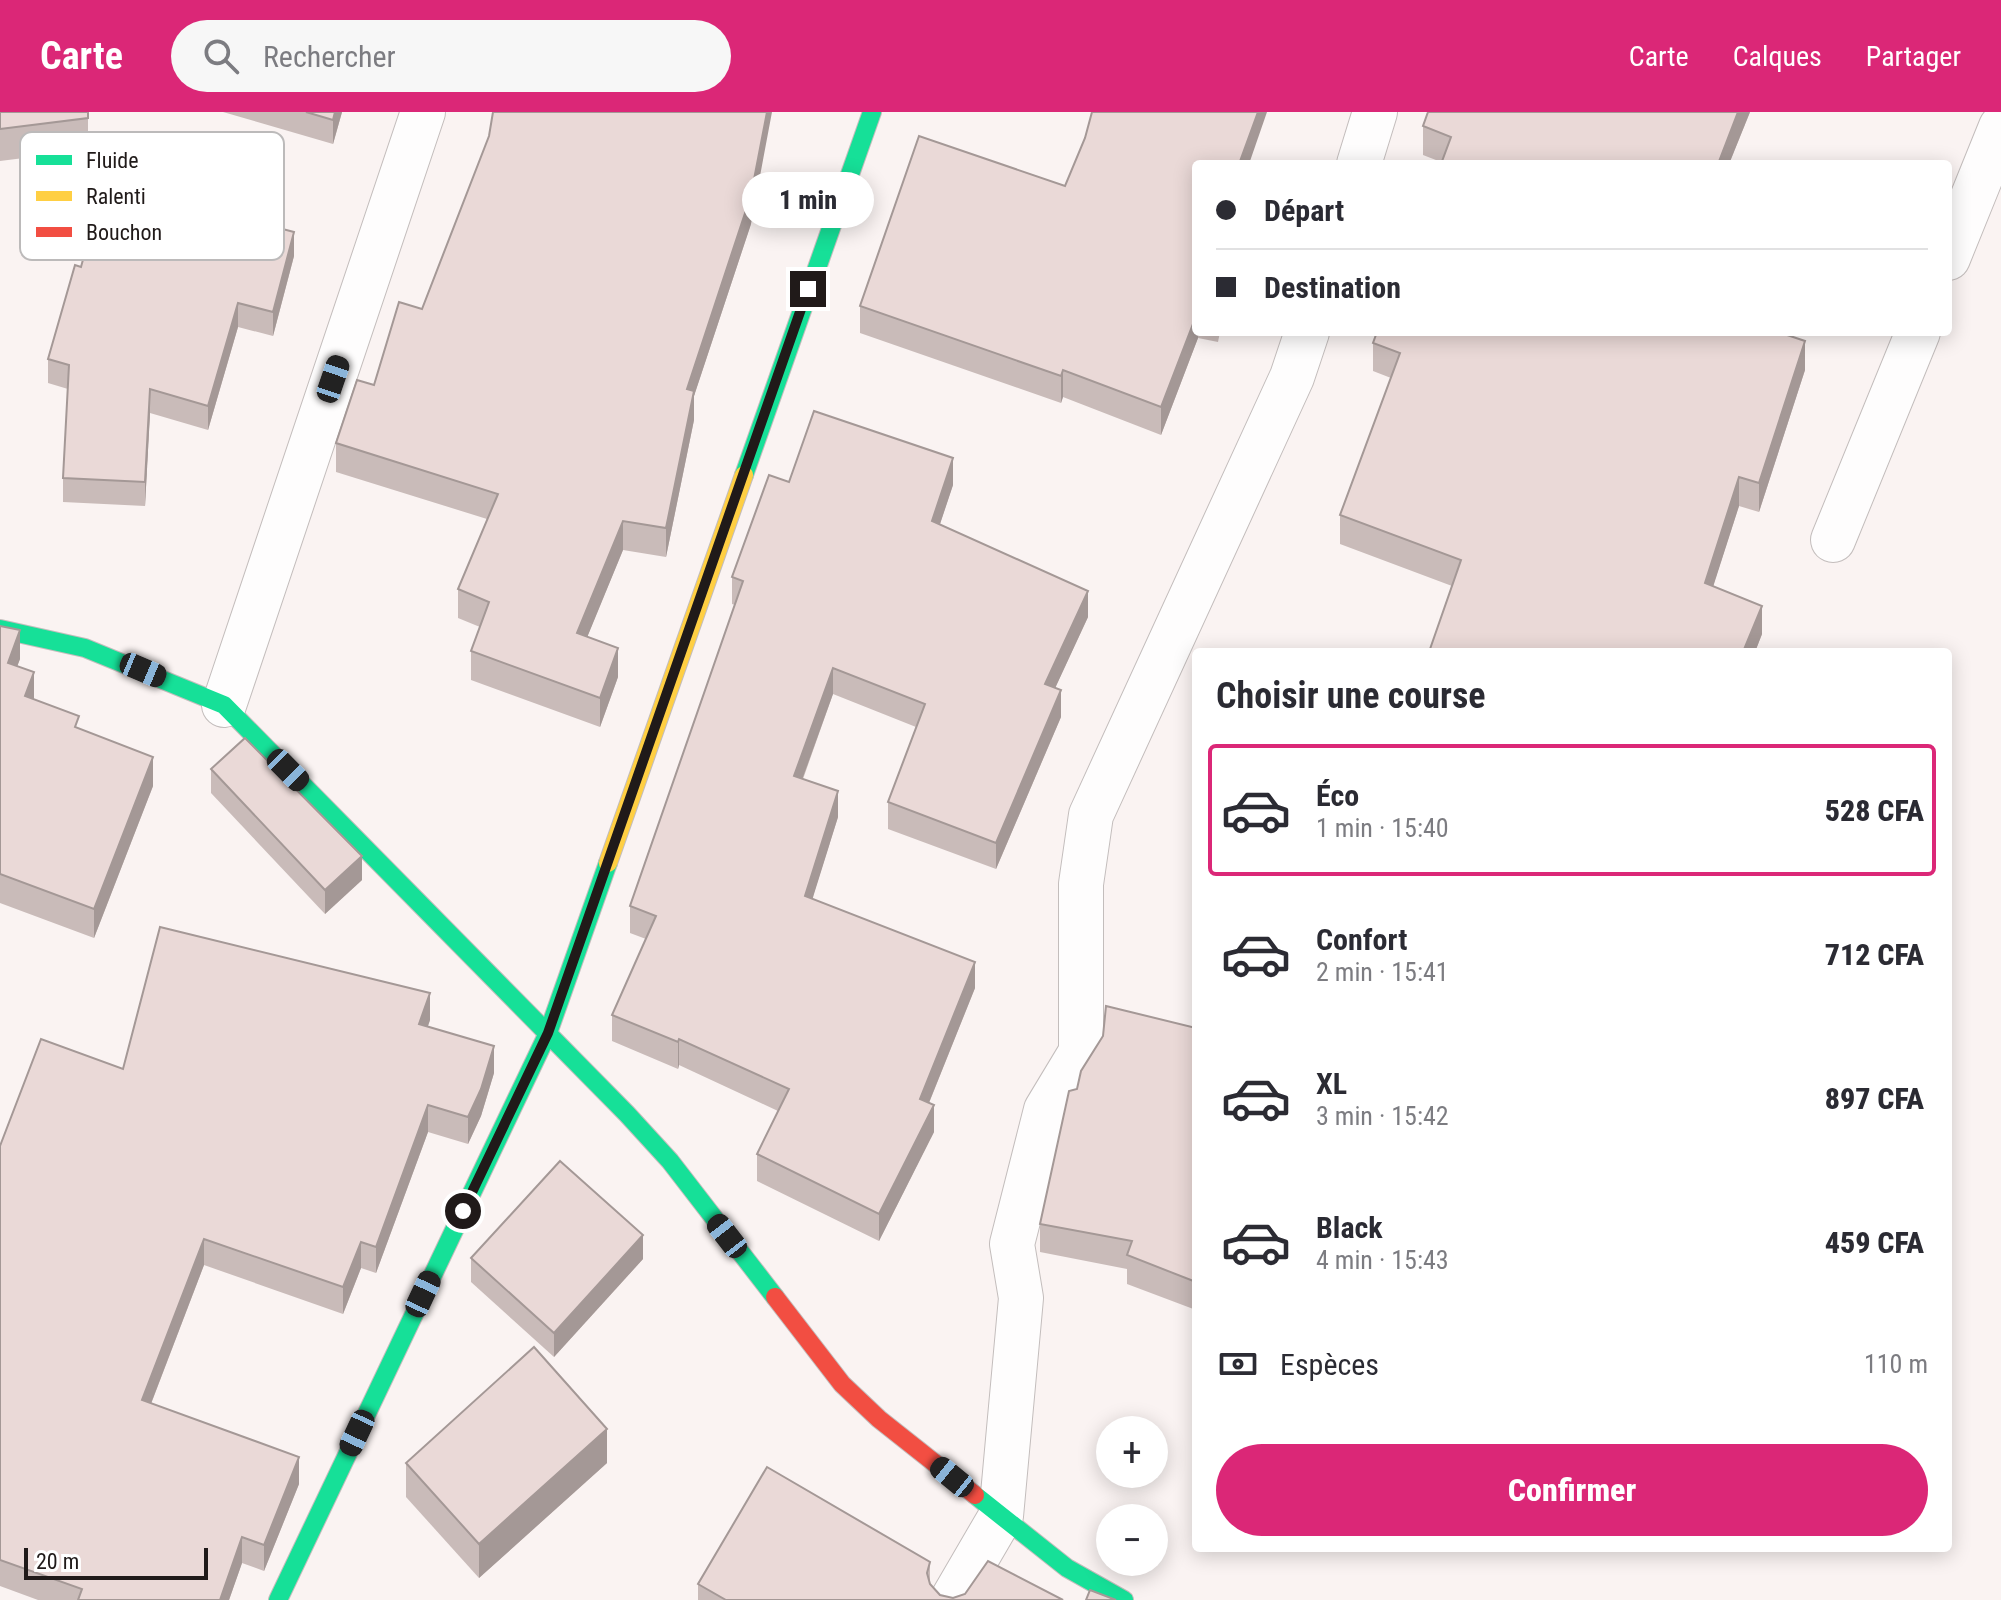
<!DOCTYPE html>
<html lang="fr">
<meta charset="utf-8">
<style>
body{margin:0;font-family:"Roboto Condensed",sans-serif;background:#f7f7f7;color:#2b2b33;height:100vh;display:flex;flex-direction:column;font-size:30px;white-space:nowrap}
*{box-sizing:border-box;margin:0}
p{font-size:26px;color:#7c7c81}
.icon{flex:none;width:44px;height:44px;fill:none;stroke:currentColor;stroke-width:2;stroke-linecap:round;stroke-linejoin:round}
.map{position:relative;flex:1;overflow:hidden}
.details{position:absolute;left:1192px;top:536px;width:760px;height:904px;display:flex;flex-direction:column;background:#fff;border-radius:8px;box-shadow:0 4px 20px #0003}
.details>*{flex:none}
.top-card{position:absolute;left:1192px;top:48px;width:760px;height:176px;border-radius:8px;box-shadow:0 4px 20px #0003;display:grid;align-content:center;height:176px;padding:0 24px;background:#fff}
.fabs{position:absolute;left:1096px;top:1304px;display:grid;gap:16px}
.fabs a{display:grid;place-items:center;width:72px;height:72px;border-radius:50%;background:#fff;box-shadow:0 4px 20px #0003;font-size:40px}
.scale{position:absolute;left:24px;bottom:20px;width:184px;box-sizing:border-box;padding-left:8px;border:4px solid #201a19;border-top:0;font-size:22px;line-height:28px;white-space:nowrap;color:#201a19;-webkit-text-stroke:6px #fff;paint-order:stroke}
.end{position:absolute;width:36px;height:36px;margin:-18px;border:10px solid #201a19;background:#fff;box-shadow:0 0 0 4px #fff}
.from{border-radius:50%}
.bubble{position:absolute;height:56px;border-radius:28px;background:#fff;box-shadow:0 4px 20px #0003;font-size:26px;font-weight:800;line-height:56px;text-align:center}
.car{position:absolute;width:24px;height:48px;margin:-24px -12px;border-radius:10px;box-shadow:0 0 6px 2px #0007;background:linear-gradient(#222 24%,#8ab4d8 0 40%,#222 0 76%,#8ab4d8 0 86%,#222 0)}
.top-card b{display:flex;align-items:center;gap:28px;height:76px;font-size:30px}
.top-card b+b{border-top:2px solid #e1e1e2}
.top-card i{width:20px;height:20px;background:#2b2b33}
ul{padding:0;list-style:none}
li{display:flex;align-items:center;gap:24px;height:132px;margin:0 16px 12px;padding:0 8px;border:4px solid transparent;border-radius:8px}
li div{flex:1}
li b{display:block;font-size:30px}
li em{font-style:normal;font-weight:800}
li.current{border-color:#db2777}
li>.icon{width:72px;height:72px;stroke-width:1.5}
h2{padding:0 24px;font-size:36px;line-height:96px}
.pay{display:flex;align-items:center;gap:20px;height:88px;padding:0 24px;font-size:30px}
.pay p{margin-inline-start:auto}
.cta{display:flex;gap:16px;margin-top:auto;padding:16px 24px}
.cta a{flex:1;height:92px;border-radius:48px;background:#db2777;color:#fff;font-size:32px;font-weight:800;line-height:92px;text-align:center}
header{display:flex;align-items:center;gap:48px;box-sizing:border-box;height:112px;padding:0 40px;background:#db2777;color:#fff}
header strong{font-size:38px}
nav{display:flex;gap:44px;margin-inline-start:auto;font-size:28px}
.search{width:560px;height:72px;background:#f7f7f7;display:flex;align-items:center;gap:20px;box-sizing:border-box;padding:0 28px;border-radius:44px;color:#7c7c81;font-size:30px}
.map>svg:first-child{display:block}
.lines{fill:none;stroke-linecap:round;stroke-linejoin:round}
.street-casing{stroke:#c3bdbc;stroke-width:46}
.fast-casing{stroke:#c3bdbc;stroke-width:20}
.slow-casing{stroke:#c3bdbc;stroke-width:20}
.jam-casing{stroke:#c3bdbc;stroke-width:20}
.street{stroke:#fefdfd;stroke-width:44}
.fast{stroke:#16e098;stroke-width:18}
.slow{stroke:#ffcf43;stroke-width:18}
.jam{stroke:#f24e42;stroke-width:18}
.wall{fill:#c9bbb9}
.shaded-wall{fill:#a49896}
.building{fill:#ead9d7;stroke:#a49896;stroke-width:2}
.route{stroke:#201a19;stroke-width:10}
.key{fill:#fff;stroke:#bcbaba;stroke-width:2}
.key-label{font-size:22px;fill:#201a19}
</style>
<header>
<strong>Carte</strong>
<div class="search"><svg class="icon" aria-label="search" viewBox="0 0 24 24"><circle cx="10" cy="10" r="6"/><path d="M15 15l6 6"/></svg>Rechercher</div>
<nav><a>Carte</a><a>Calques</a><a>Partager</a></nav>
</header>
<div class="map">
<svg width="2001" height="1488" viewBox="0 0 2001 1488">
<rect width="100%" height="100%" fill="#faf3f2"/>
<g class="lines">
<defs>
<g id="street">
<polyline points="1359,52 1375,0"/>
<polyline points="1948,146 2001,15"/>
<polyline points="1833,428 1918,220"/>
<polyline points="224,593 423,0"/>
<polyline points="952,1488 1001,1404 1021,1186 1012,1132 1046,998 1081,940 1081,772 1091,703 1292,265 1307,220"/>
</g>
<g id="fast">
<polyline points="744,363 872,0"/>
<polyline points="0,517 85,536 224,593 627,1002 670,1049 775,1185"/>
<polyline points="975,1383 1067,1456 1124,1488"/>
<polyline points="278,1488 548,921 608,751"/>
</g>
<polyline id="slow" points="608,751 744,363"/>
<polyline id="jam" points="775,1185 842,1272 879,1307 975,1383"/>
</defs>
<use href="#street" class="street-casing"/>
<use href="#fast" class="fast-casing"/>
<use href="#slow" class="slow-casing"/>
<use href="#jam" class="jam-casing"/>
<use href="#street" class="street"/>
<use href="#fast" class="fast"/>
<use href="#slow" class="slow"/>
<use href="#jam" class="jam"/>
</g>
<g class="wall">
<polygon points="0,0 88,6 88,38 0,49"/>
<polygon points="223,0 342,0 333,32"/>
<polygon points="1267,0 1196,52 1196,220 1220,220 1218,230 1198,226 1161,323 1063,285 1061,291 860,221 860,194 1065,74 1085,26"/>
<polygon points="1428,0 1750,0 1729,52 1441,50 1423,43 1423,14"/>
<polygon points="751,112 694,284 694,308 666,445 623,438 587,525 618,565 600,615 471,568 471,539 480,515 458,506 458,477 487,407 336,360 336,331 374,273 422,197"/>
<polygon points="294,144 273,224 238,215 208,318 150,301 145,394 63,390 63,366 68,277 48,271 48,247 81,155"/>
<polygon points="1373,231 1805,258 1759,400 1739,394 1713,474 1762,522 1755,540 1429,540 1452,474 1340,432 1340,403 1391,266 1373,259"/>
<polygon points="789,370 953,373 940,412 1088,505 1055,576 1061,605 996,757 888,717 888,690 916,615 833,582 803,667 838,705 812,787 975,876 929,991 934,1020 879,1129 757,1069 757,1042 778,999 679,953 678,957 612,929 612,903 646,827 630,821 630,794 735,493 732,492 732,465"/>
<polygon points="0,514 20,547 17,554 34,587 79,617 153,674 94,826 0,791"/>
<polygon points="211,657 362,768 325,802 211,681"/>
<polygon points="430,908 428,914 494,961 481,1004 468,1032 428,1020 376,1161 361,1156 343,1202 204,1153 151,1292 299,1372 264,1459 242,1451 229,1488 38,1488 0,1474 0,1034"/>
<polygon points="1196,916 1196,1198 1127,1172 1127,1157 1040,1140 1040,1112 1077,977"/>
<polygon points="471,1146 643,1147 554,1245 471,1170"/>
<polygon points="406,1351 607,1351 479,1466 406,1385"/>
<polygon points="930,1450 930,1472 940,1483 953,1486 1063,1488 698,1488 698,1472"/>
</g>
<g class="shaded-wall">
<polygon points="335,0 342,0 333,32 333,8"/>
<polygon points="767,0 772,0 751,112 694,284 694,308 666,445 666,416 687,277"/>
<polygon points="1258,0 1267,0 1249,52 1239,52"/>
<polygon points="1738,0 1750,0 1729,52 1718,52"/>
<polygon points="294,120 294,144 273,224 273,200"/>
<polygon points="238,191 238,215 208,318 208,294"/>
<polygon points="1196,204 1196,220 1198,220 1198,226 1161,323 1161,295"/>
<polygon points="1805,229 1805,258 1759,400 1759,371"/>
<polygon points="1063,258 1063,285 1061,291 1061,264"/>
<polygon points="150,277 150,301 145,394 145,370"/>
<polygon points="953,346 953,373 932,436 932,409"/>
<polygon points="1739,365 1739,394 1705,500 1705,471"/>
<polygon points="623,409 623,438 577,550 577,521"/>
<polygon points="1088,479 1088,505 1045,598 1045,572"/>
<polygon points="1762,494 1762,522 1755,540 1743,540"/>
<polygon points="20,518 20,547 8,579 8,551"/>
<polygon points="618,536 618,565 600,615 600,586"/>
<polygon points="833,556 833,582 794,690 794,664"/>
<polygon points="34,560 34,588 25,584"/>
<polygon points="1061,578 1061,605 996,757 996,731"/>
<polygon points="153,645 153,674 94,826 94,797"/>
<polygon points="838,679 838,705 805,811 805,784"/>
<polygon points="362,744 362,768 325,802 325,778"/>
<polygon points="975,850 975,876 920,1013 920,987"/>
<polygon points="430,881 430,908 419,939 419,912"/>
<polygon points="679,927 679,953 678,957 678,930"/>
<polygon points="494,934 494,961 481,1004 468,1032 468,1005"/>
<polygon points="428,993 428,1020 376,1161 376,1135"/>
<polygon points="934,993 934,1020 879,1129 879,1102"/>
<polygon points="643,1123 643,1147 554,1245 554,1221"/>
<polygon points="204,1127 204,1153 142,1315 142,1288"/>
<polygon points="361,1130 361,1156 343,1202 343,1175"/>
<polygon points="607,1317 607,1351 479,1466 479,1432"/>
<polygon points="299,1345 299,1372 264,1459 264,1433"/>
<polygon points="242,1425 242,1451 229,1488 220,1488"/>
</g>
<g class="building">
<polygon points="0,0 88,0 88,6 0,17"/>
<polygon points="306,0 335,0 333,8"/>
<polygon points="493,0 767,0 751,83 687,277 694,279 666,416 623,409 577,521 618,536 600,586 471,539 489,490 458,477 498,382 336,331 357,268 374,273 399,190 422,197 489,24"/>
<polygon points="1092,0 1258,0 1239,52 1196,52 1196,204 1161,295 1063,258 1061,264 860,194 919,24 1065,74 1085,26"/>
<polygon points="1428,0 1738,0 1718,52 1441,52 1451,25 1423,14"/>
<polygon points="104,70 294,120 273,200 238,191 208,294 150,277 145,370 63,366 69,253 48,247 75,153 81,155"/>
<polygon points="1377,220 1778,220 1805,229 1759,371 1739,365 1705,471 1762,494 1743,540 1429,540 1461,448 1340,403 1400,241 1373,231"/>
<polygon points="814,299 953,346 932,409 1088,479 1045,572 1061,578 996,731 888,690 925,592 833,556 794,664 838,679 805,784 975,850 920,987 934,993 879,1102 757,1042 789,977 679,927 678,930 612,903 656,804 630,794 743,469 732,465 769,363 789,370"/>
<polygon points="0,514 20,518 8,551 34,560 25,584 79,604 75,615 153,645 94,797 0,762"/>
<polygon points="245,626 362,744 325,778 211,657"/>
<polygon points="160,815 430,881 419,912 494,934 481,977 468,1005 428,993 376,1135 361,1130 343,1175 204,1127 142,1288 299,1345 264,1433 242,1425 220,1488 78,1488 82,1477 0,1448 0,1034 41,927 123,957"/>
<polygon points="1106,894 1196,916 1196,1170 1127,1143 1132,1129 1040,1112 1069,979 1077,977 1081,959 1103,924"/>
<polygon points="560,1049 643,1123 554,1221 471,1146"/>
<polygon points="534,1235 607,1317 479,1432 406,1351"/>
<polygon points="767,1355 930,1450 927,1461 930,1472 940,1483 953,1486 965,1482 988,1449 1063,1488 726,1488 698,1472"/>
<polygon points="1090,1478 1116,1488 1086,1488"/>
</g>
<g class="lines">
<polyline class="route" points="463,1099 548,921 808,177"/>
</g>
<rect x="20" y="20" width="264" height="128" rx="12" class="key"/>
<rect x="36" y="43" width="36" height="10" fill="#16e098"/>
<rect x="36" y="79" width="36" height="10" fill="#ffcf43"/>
<rect x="36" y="115" width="36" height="10" fill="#f24e42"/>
<g class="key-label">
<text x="86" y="56">Fluide</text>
<text x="86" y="92">Ralenti</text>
<text x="86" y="128">Bouchon</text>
</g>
</svg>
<div class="fabs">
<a>+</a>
<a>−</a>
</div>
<div class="scale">20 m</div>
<i class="end from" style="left:463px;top:1099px"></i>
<i class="end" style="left:808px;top:177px"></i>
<div class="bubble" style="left:742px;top:60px;width:132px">1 min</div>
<i class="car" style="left:333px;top:267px;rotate:19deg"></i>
<i class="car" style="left:143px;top:558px;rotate:113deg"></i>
<i class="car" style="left:288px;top:658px;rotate:135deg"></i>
<i class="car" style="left:727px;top:1124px;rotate:322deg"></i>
<i class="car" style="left:423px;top:1182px;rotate:25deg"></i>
<i class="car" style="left:357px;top:1321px;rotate:205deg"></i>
<i class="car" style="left:952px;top:1365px;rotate:309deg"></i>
<div class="top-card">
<b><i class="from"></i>Départ</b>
<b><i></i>Destination</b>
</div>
<section class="details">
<h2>Choisir une course</h2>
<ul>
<li class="current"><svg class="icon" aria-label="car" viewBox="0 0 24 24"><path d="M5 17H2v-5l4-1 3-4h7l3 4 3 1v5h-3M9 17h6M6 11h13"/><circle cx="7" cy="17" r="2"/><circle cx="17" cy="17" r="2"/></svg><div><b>Éco</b><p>1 min · 15:40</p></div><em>528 CFA</em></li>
<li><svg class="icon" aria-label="car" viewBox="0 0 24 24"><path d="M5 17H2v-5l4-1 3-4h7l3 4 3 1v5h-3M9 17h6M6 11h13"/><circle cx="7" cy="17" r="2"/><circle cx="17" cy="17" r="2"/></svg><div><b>Confort</b><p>2 min · 15:41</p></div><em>712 CFA</em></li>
<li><svg class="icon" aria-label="car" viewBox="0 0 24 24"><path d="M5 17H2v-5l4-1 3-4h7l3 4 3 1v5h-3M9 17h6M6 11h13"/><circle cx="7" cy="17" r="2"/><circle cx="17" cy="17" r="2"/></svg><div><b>XL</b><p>3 min · 15:42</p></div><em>897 CFA</em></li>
<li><svg class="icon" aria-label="car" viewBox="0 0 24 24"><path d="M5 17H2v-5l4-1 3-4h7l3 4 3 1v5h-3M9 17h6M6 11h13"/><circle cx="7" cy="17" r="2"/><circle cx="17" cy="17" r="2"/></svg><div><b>Black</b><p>4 min · 15:43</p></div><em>459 CFA</em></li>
</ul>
<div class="pay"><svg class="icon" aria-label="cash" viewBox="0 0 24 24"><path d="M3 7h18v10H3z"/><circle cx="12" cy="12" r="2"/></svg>Espèces<p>110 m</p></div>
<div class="cta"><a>Confirmer</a></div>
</section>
</div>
